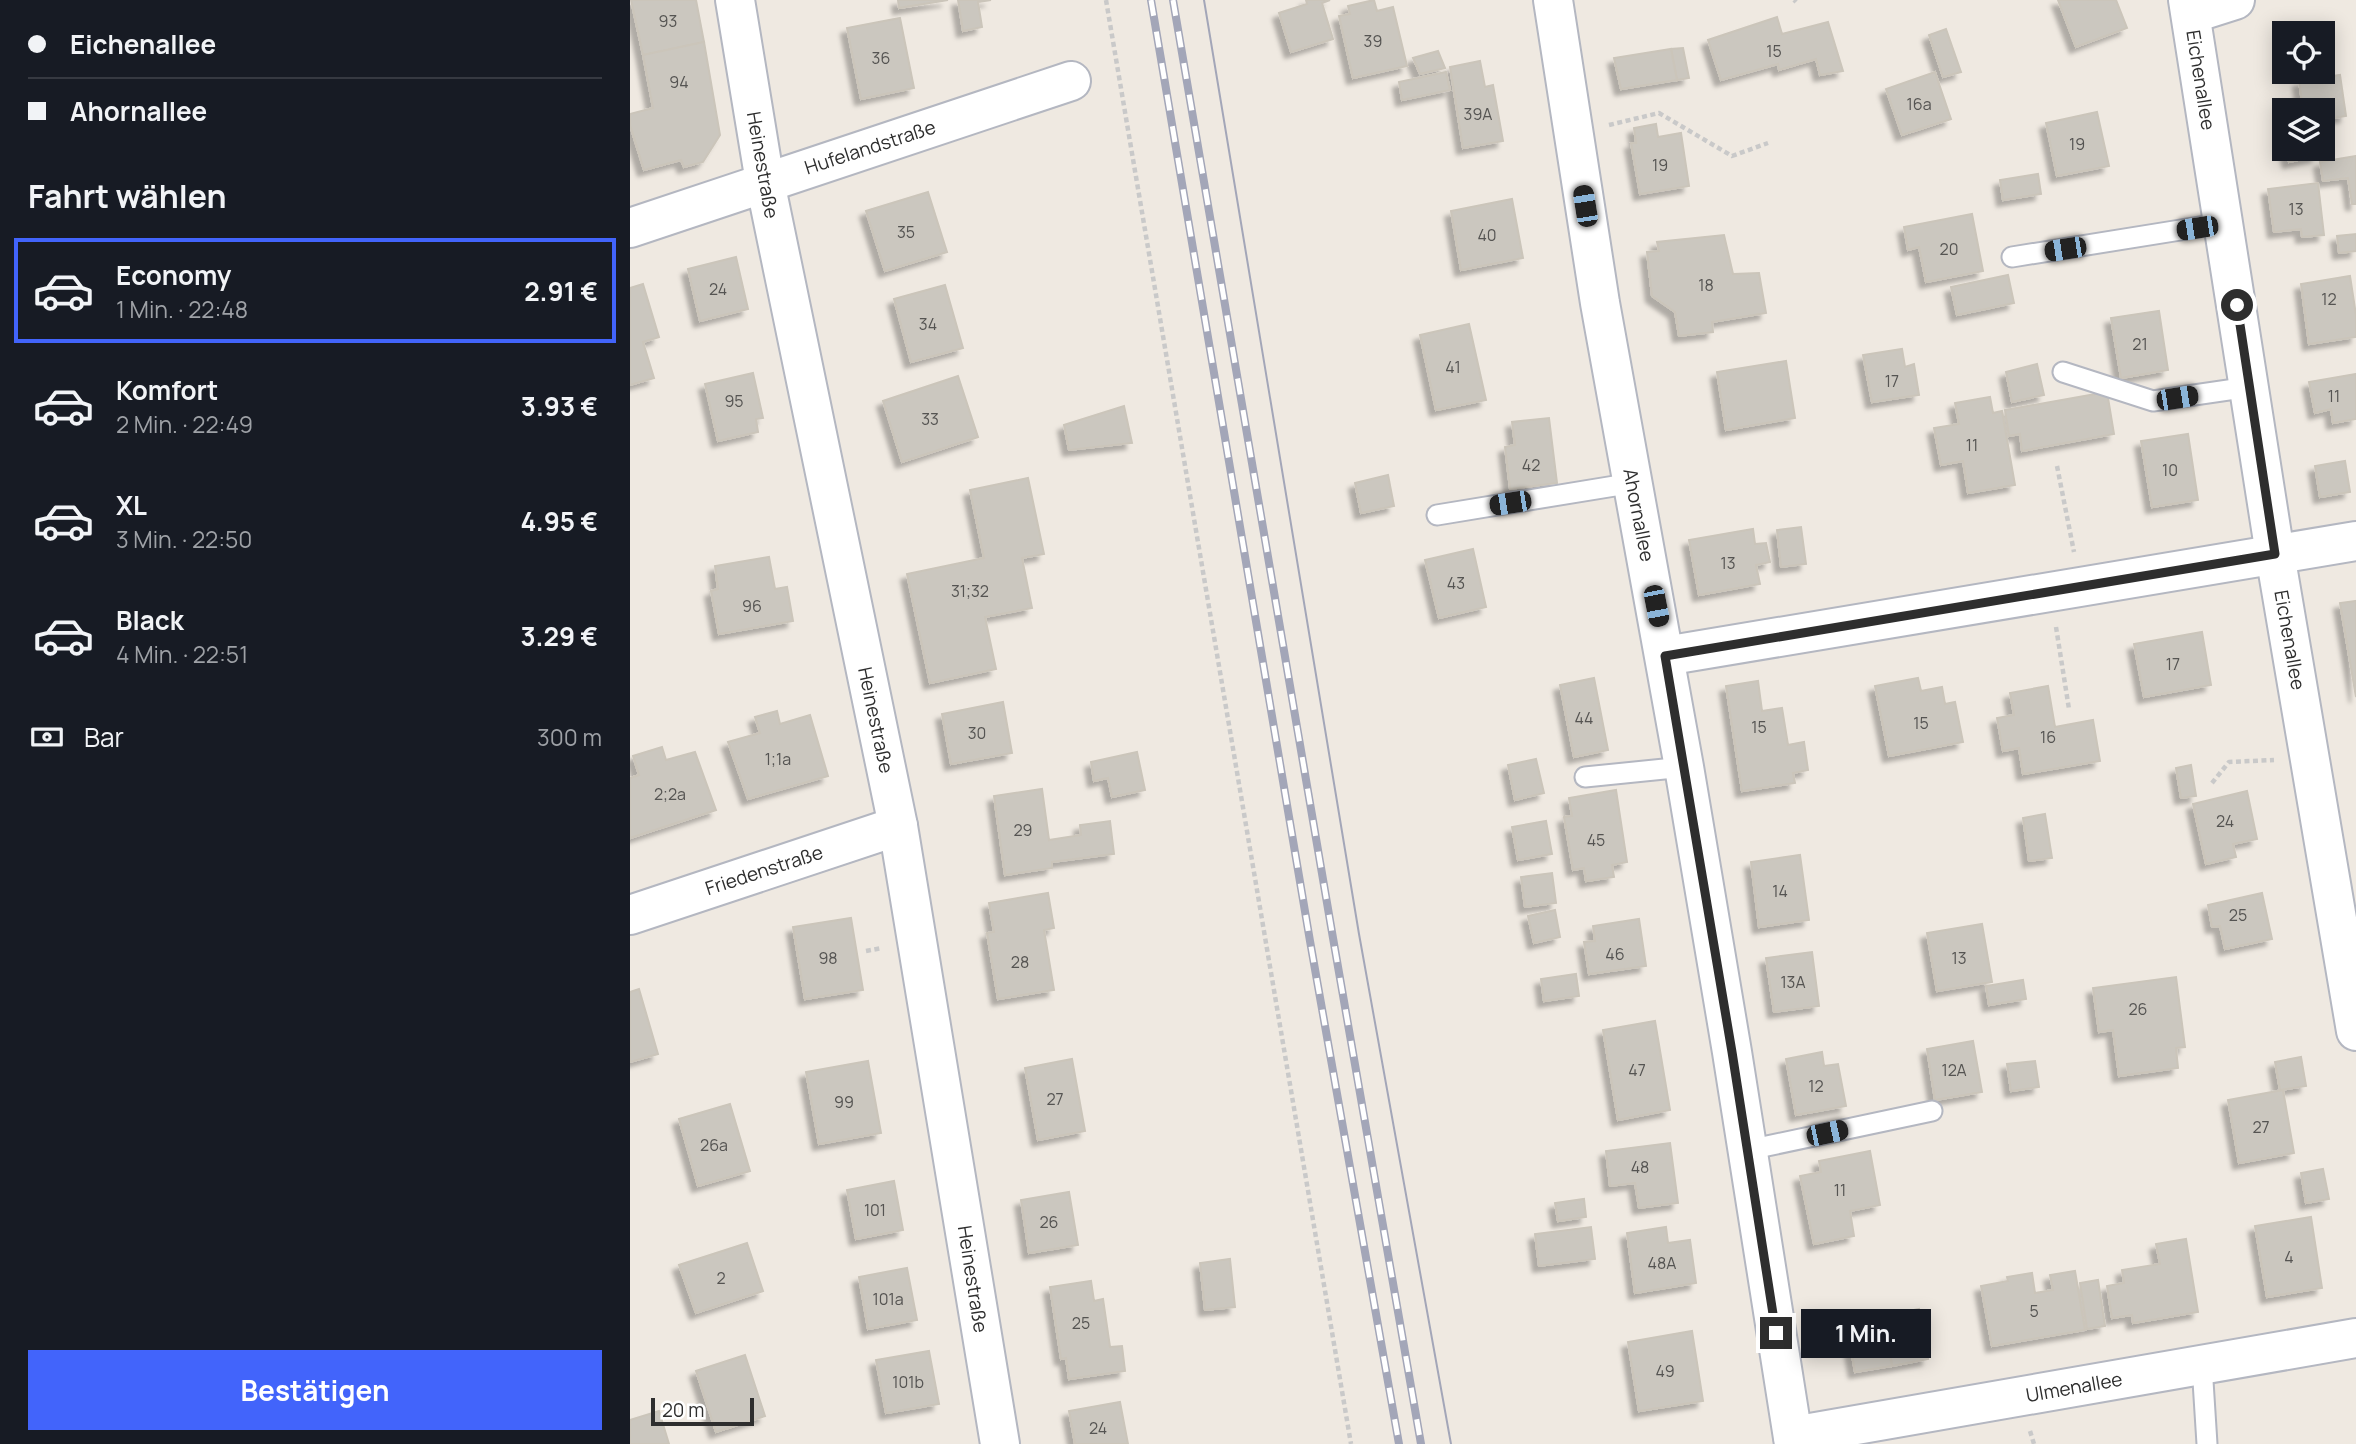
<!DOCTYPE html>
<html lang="de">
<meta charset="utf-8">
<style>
body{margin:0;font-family:Manrope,sans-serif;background:#20242c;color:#f1f3f6;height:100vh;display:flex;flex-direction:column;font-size:26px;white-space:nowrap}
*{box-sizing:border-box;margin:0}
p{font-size:23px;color:#9ea1a6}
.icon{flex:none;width:38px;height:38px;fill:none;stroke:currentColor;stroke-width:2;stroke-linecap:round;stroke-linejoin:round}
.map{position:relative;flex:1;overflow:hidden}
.drawer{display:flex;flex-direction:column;background:#171b24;width:630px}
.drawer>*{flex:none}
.guide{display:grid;align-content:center;height:154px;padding:0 28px;background:#171b24}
.tools{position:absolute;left:1642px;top:21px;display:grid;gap:14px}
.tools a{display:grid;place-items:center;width:63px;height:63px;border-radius:0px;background:#171b24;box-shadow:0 4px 18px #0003;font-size:35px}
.scale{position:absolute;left:21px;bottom:18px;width:103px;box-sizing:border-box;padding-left:7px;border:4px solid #2e2e2e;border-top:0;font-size:19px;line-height:24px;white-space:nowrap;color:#2e2e2e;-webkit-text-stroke:5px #fff;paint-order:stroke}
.end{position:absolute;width:32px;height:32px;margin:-16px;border:9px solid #2e2e2e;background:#fff;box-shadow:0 0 0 4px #fff}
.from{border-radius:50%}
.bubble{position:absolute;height:49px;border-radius:0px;background:#171b24;box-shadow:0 4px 18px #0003;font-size:23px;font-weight:700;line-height:49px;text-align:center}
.car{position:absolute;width:21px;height:42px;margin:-21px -10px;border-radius:9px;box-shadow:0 0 5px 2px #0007;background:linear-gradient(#222 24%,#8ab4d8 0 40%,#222 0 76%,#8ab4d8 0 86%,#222 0)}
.guide b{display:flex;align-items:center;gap:24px;height:66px;font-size:26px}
.guide b+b{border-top:2px solid #363941}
.guide i{width:18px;height:18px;background:#f1f3f6}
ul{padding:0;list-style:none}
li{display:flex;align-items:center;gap:21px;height:105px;margin:0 14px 10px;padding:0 14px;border:4px solid transparent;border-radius:0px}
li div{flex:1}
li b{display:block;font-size:26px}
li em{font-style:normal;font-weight:700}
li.selected{border-color:#4264fb}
li>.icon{width:63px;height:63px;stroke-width:1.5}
h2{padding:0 28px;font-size:32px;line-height:84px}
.pay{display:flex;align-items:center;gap:18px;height:77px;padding:0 28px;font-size:26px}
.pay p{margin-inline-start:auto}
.button{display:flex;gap:14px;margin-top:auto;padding:14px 28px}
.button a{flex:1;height:80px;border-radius:0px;background:#4264fb;color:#fff;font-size:28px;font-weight:700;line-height:80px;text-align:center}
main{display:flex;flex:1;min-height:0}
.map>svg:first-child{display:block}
.building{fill:#cbc7bf;stroke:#cbc5ba;stroke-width:2;filter:url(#shadow)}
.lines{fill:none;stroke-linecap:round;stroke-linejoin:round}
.lane-casing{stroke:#b4b7c1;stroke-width:23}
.street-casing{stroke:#b4b7c1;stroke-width:42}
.path{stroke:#c9c9c9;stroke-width:4.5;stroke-dasharray:5 3.5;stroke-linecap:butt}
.lane{stroke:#fff;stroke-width:19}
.street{stroke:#fff;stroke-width:38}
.tram{stroke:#a3a6b8;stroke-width:2}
.rail-casing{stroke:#a3a6b8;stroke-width:8}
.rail{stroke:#fff;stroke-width:5;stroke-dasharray:16;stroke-linecap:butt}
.route{stroke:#2e2e2e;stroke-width:9}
.labels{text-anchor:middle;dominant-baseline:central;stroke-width:5;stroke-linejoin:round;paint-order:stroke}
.number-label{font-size:16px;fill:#555452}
.street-label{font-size:19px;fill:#2e2e2e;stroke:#fff}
</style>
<main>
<section class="drawer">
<div class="guide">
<b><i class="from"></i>Eichenallee</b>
<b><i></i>Ahornallee</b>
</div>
<h2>Fahrt wählen</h2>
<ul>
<li class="selected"><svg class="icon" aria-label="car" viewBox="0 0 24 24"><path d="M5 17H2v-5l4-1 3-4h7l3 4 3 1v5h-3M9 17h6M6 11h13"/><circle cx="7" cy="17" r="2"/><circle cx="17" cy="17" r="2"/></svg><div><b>Economy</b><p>1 Min. · 22:48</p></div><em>2.91 €</em></li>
<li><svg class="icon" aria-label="car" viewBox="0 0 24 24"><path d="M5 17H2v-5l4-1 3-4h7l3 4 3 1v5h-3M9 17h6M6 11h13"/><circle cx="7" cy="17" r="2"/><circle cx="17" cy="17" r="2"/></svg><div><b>Komfort</b><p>2 Min. · 22:49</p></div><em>3.93 €</em></li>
<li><svg class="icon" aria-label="car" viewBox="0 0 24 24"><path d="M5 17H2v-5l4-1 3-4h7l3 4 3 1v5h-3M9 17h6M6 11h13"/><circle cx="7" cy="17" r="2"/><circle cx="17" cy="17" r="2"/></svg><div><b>XL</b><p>3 Min. · 22:50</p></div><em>4.95 €</em></li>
<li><svg class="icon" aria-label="car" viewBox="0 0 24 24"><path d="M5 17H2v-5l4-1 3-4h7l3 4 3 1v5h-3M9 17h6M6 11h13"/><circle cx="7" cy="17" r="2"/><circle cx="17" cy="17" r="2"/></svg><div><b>Black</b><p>4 Min. · 22:51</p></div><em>3.29 €</em></li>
</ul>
<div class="pay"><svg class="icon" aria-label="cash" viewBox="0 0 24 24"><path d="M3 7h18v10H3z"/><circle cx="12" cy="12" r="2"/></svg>Bar<p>300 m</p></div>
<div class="button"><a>Bestätigen</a></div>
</section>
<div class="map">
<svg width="1726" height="1444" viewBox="0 0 1726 1444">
<defs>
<filter id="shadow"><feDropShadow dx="-6" dy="6" stdDeviation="2" flood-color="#0004"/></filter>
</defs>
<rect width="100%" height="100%" fill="#efe9e1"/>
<g class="building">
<polygon points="1,0 66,0 74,42 13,55"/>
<polygon points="268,0 318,0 269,8"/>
<polygon points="328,0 361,0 348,2 352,27 333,31"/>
<polygon points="676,0 700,0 692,3 703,39 661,52 649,13 677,4"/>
<polygon points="744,0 747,11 763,7 777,66 723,78 709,16 720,14 718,6"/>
<polygon points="1428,0 1486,0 1497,28 1446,47"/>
<polygon points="1147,17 1152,34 1198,22 1213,71 1190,75 1186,59 1149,70 1148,64 1091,80 1078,40"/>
<polygon points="270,18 284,88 231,99 217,28"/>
<polygon points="1316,29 1331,72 1313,77 1299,35"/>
<polygon points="74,42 90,135 73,162 54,167 51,160 14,170 0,125 0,114 23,108 13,55"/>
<polygon points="1053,48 1059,78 1047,80 1041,49"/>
<polygon points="1041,49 1047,80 991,89 984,58"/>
<polygon points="808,51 815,68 790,74 783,58"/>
<polygon points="850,61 855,87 863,85 873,141 833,148 820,67"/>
<polygon points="816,72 820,90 772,100 769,82"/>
<polygon points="1305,72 1321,119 1272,135 1256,89"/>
<polygon points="1710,75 1716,116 1692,120 1692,110 1673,110 1669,81"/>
<polygon points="1467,112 1479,166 1427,176 1416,123"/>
<polygon points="1026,124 1028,137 1051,133 1059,186 1010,194 1001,143 1006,143 1004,128"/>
<polygon points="1656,149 1686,149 1687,156 1659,162"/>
<polygon points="1726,156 1726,204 1722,204 1718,178 1693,181 1690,162"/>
<polygon points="1408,174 1411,194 1373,200 1370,180"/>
<polygon points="1688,183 1694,235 1672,237 1671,229 1644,232 1638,189"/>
<polygon points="298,192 317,252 255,271 236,211"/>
<polygon points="882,199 893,258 831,270 821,211"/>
<polygon points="1342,214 1353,271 1296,282 1289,247 1278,250 1274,227"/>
<polygon points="1726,234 1726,251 1709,253 1707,236"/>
<polygon points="1094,235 1103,274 1129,273 1136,313 1082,322 1083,332 1049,336 1045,312 1022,296 1017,252 1029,251 1027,242"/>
<polygon points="106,257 118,309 70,321 58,269"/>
<polygon points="1378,275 1384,303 1327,315 1321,287"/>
<polygon points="1720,276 1726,315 1726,337 1679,344 1671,284"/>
<polygon points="13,284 29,337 13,342 24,378 0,385 0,288"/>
<polygon points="315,285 333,348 281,362 264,299"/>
<polygon points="1529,311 1538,370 1491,378 1481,318"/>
<polygon points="839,324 856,400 806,410 790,335"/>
<polygon points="1272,349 1275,367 1284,364 1289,395 1242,402 1233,355"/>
<polygon points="1156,361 1165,418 1096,430 1087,372"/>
<polygon points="1407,364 1414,395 1382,402 1376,372"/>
<polygon points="123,373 133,418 126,419 128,432 88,441 75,384"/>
<polygon points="1726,374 1726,419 1703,423 1701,409 1685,413 1679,382"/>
<polygon points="328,376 348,437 272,462 253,401"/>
<polygon points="1477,392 1484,434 1392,451 1390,434 1379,436 1375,410"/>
<polygon points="1360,397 1363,413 1372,411 1385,485 1338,493 1333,461 1311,465 1304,428 1329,424 1325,403"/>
<polygon points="494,406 502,443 439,450 434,425"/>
<polygon points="919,418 927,483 880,489 875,447 885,445 882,422"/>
<polygon points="1558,434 1568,500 1522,507 1511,441"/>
<polygon points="1715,461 1720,492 1690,497 1685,466"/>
<polygon points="758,475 764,506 731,513 725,483"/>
<polygon points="398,478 414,554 392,558 402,608 355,617 366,669 300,683 277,574 354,558 340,490"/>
<polygon points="1171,527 1176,564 1151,567 1147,530"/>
<polygon points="1123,529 1125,544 1136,543 1140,562 1126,565 1130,584 1069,595 1059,540"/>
<polygon points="843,549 856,607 809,618 795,560"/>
<polygon points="139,557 145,589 157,587 163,621 89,634 81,591 88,589 85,566"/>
<polygon points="1726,601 1726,697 1710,603"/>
<polygon points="1572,632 1581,685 1514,697 1504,644"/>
<polygon points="964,678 978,750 944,757 930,685"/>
<polygon points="1288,678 1291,691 1312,687 1315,704 1325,702 1333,742 1259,756 1245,686"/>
<polygon points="1128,681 1132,711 1152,708 1158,745 1174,742 1178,770 1163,773 1165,783 1112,791 1096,686"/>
<polygon points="1418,686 1425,727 1463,720 1470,761 1393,774 1389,748 1373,751 1367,718 1384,715 1380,693"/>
<polygon points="373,702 382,753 321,764 312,714"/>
<polygon points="147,711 150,724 180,715 198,776 118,799 98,742 130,733 125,717"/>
<polygon points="32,747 36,760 65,752 86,810 0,838 0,778 9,775 3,756"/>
<polygon points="507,752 515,790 482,797 478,778 464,781 461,762"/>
<polygon points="906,759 914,793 885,800 878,765"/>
<polygon points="1561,765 1566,796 1551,798 1546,768"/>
<polygon points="412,789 419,840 451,835 450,825 480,821 484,854 422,862 422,868 375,875 364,796"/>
<polygon points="986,790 997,862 982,865 984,877 956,881 954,868 943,870 934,817 942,816 939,798"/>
<polygon points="1617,791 1627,839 1603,844 1606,857 1576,864 1563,804"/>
<polygon points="1415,814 1422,858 1399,861 1393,818"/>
<polygon points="916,821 922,854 888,860 882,827"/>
<polygon points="1170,855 1179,920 1129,927 1121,862"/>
<polygon points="922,873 926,903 895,907 891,877"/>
<polygon points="418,893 424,928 414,930 424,990 368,999 357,933 364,932 359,903"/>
<polygon points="1632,893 1642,939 1595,949 1590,926 1582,927 1578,905"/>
<polygon points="925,910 930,937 904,943 898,916"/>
<polygon points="221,918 233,990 175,999 163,927"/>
<polygon points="1009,919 1016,966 959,974 954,942 965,941 963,926"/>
<polygon points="1352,924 1362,982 1307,991 1297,933"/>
<polygon points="1182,952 1189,1006 1144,1012 1136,958"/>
<polygon points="946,974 949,996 914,1001 911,979"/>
<polygon points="1546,977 1555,1047 1546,1048 1548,1068 1489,1076 1483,1030 1469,1032 1463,988"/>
<polygon points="1393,980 1396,999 1359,1005 1356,986"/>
<polygon points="9,989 28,1054 0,1062 0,992"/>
<polygon points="1025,1021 1040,1110 988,1120 973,1030"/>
<polygon points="1343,1041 1352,1092 1305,1100 1297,1049"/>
<polygon points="1192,1052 1194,1066 1208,1064 1216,1106 1166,1115 1156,1059"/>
<polygon points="1671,1057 1676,1086 1650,1090 1645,1062"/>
<polygon points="442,1059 455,1131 408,1140 395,1068"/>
<polygon points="238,1061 251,1133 189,1144 176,1072"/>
<polygon points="1405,1061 1409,1087 1381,1091 1377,1064"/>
<polygon points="1653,1090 1664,1153 1609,1163 1598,1100"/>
<polygon points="100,1104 120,1171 68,1186 49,1119"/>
<polygon points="1040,1143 1048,1203 1009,1208 1005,1183 980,1186 976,1151"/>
<polygon points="1240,1151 1250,1205 1220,1211 1224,1236 1184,1244 1170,1176 1191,1172 1189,1161"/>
<polygon points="1693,1169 1699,1199 1676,1203 1671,1173"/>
<polygon points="264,1181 273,1230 226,1239 217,1190"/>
<polygon points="439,1192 448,1245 399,1253 391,1200"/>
<polygon points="954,1199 956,1217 928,1221 925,1203"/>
<polygon points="1681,1217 1692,1288 1637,1297 1625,1226"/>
<polygon points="961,1227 965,1259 909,1266 905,1234"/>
<polygon points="1036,1227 1038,1243 1060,1240 1066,1283 1005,1293 997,1233"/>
<polygon points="1556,1239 1568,1312 1503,1323 1502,1315 1482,1318 1477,1286 1494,1283 1492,1270 1530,1264 1526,1244"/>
<polygon points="117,1243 133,1291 66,1313 49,1265"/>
<polygon points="600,1259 605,1307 575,1310 570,1263"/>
<polygon points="277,1268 287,1320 238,1329 229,1277"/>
<polygon points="1445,1271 1455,1330 1362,1346 1351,1286 1378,1281 1377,1277 1402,1273 1405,1293 1423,1290 1420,1275"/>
<polygon points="1468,1280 1475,1326 1457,1329 1450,1283"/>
<polygon points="461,1281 464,1301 473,1299 480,1347 492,1346 495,1371 439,1379 436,1358 431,1359 420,1287"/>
<polygon points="1289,1309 1298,1359 1262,1366 1253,1316"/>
<polygon points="1253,1316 1262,1366 1225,1372 1216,1322"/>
<polygon points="1062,1331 1073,1401 1009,1411 998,1342"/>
<polygon points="299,1351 309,1404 256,1413 246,1360"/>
<polygon points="115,1355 135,1416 86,1432 66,1371"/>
<polygon points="490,1402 498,1444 445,1444 439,1411"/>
<polygon points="29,1411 39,1444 0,1444 0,1420"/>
</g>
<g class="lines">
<defs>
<g id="lane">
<polyline points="1382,257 1594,223"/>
<polyline points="1433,372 1523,401 1619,387"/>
<polyline points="807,515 1003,483"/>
<polyline points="955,777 1054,767"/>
<polyline points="1118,1150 1302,1111"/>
<polyline points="1572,1365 1577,1444"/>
</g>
<g id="street">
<polyline points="105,0 135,182 268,826 370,1444"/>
<polyline points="923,0 970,303 1054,767 1102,1052 1164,1444"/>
<polyline points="1558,0 1645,554 1726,1031"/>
<polyline points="1561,14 1605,0"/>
<polyline points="0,228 441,81"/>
<polyline points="1035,656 1726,541"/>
<polyline points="0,915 268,826"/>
<polyline points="1163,1436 1726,1338"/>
</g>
</defs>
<use href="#lane" class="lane-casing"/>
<use href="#street" class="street-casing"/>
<g class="path">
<polyline points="476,0 721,1444"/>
<polyline points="1164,0 1166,2"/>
<polyline points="979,125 1029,113 1102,156 1138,143"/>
<polyline points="1427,466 1444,552"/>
<polyline points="1426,627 1439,709"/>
<polyline points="1582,783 1599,762 1644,760"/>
<polyline points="236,951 252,948"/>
<polyline points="1400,1431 1404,1444"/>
</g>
<use href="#lane" class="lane"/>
<use href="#street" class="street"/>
<polyline class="tram" points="574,0 729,934 821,1444"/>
<defs>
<g id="rail">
<polyline points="521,0 680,941 769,1444"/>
<polyline points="543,0 703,938 791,1444"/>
</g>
</defs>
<use href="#rail" class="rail-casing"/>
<use href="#rail" class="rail"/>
</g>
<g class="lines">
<polyline class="route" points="1146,1333 1102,1052 1035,656 1645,554 1607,305"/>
</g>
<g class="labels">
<g class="number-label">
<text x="38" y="21">93</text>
<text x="743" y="41">39</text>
<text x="1144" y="51">15</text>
<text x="251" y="58">36</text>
<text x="49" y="82">94</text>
<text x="1289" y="104">16a</text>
<text x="848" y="114">39A</text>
<text x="1447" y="144">19</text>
<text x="1030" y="165">19</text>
<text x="1666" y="209">13</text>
<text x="276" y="232">35</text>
<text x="857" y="235">40</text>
<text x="1319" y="249">20</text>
<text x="1076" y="285">18</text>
<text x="88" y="289">24</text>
<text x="1699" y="299">12</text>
<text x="298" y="324">34</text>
<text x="1510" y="344">21</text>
<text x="823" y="367">41</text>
<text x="1262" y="381">17</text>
<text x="1704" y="396">11</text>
<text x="104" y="401">95</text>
<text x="300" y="419">33</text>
<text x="1342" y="445">11</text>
<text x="901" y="465">42</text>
<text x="1540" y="470">10</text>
<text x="1098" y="563">13</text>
<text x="826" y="583">43</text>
<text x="340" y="591">31;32</text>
<text x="122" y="606">96</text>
<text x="1543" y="664">17</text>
<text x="954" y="718">44</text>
<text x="1291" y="723">15</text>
<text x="1129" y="727">15</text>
<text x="347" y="733">30</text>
<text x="1418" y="737">16</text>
<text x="148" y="759">1;1a</text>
<text x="40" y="794">2;2a</text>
<text x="1595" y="821">24</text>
<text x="393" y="830">29</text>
<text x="966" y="840">45</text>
<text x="1150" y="891">14</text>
<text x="1608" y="915">25</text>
<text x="985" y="954">46</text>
<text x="198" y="958">98</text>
<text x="1329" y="958">13</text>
<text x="390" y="962">28</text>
<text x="1163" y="982">13A</text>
<text x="1508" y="1009">26</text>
<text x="1007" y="1070">47</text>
<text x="1324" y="1070">12A</text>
<text x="1186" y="1086">12</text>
<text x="425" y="1099">27</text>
<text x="214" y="1102">99</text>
<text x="1631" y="1127">27</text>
<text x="84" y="1145">26a</text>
<text x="1010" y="1167">48</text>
<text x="1210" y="1190">11</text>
<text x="245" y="1210">101</text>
<text x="419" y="1222">26</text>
<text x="1659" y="1257">4</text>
<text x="1032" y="1263">48A</text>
<text x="91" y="1278">2</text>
<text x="258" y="1299">101a</text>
<text x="1404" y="1311">5</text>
<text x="451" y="1323">25</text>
<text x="1035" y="1371">49</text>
<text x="278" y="1382">101b</text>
<text x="468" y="1428">24</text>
</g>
<g class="street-label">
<text transform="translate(1571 80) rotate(81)">Eichenallee</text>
<text transform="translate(240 147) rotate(-18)">Hufelandstraße</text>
<text transform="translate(133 165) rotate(80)">Heinestraße</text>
<text transform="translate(1009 515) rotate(79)">Ahornallee</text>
<text transform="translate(1660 640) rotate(80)">Eichenallee</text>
<text transform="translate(246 720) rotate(78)">Heinestraße</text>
<text transform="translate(134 870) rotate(-18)">Friedenstraße</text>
<text transform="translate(343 1279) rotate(81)">Heinestraße</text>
<text transform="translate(1444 1387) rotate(-10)">Ulmenallee</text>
</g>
</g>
</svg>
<div class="tools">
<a><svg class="icon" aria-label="locate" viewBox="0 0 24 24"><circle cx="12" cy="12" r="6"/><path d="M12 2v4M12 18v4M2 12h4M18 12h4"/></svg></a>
<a><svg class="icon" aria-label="layers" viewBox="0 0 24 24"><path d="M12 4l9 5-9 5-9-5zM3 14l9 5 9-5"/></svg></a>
</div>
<div class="scale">20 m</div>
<i class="end from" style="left:1607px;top:305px"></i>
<i class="end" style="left:1146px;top:1333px"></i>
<div class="bubble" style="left:1171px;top:1309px;width:130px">1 Min.</div>
<i class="car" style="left:955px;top:206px;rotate:351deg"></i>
<i class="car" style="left:1567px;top:228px;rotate:261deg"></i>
<i class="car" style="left:1435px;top:249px;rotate:261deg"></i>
<i class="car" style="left:1547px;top:398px;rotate:81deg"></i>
<i class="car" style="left:880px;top:503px;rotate:261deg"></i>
<i class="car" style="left:1026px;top:606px;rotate:169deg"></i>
<i class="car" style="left:1197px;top:1133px;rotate:78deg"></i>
</div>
</main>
